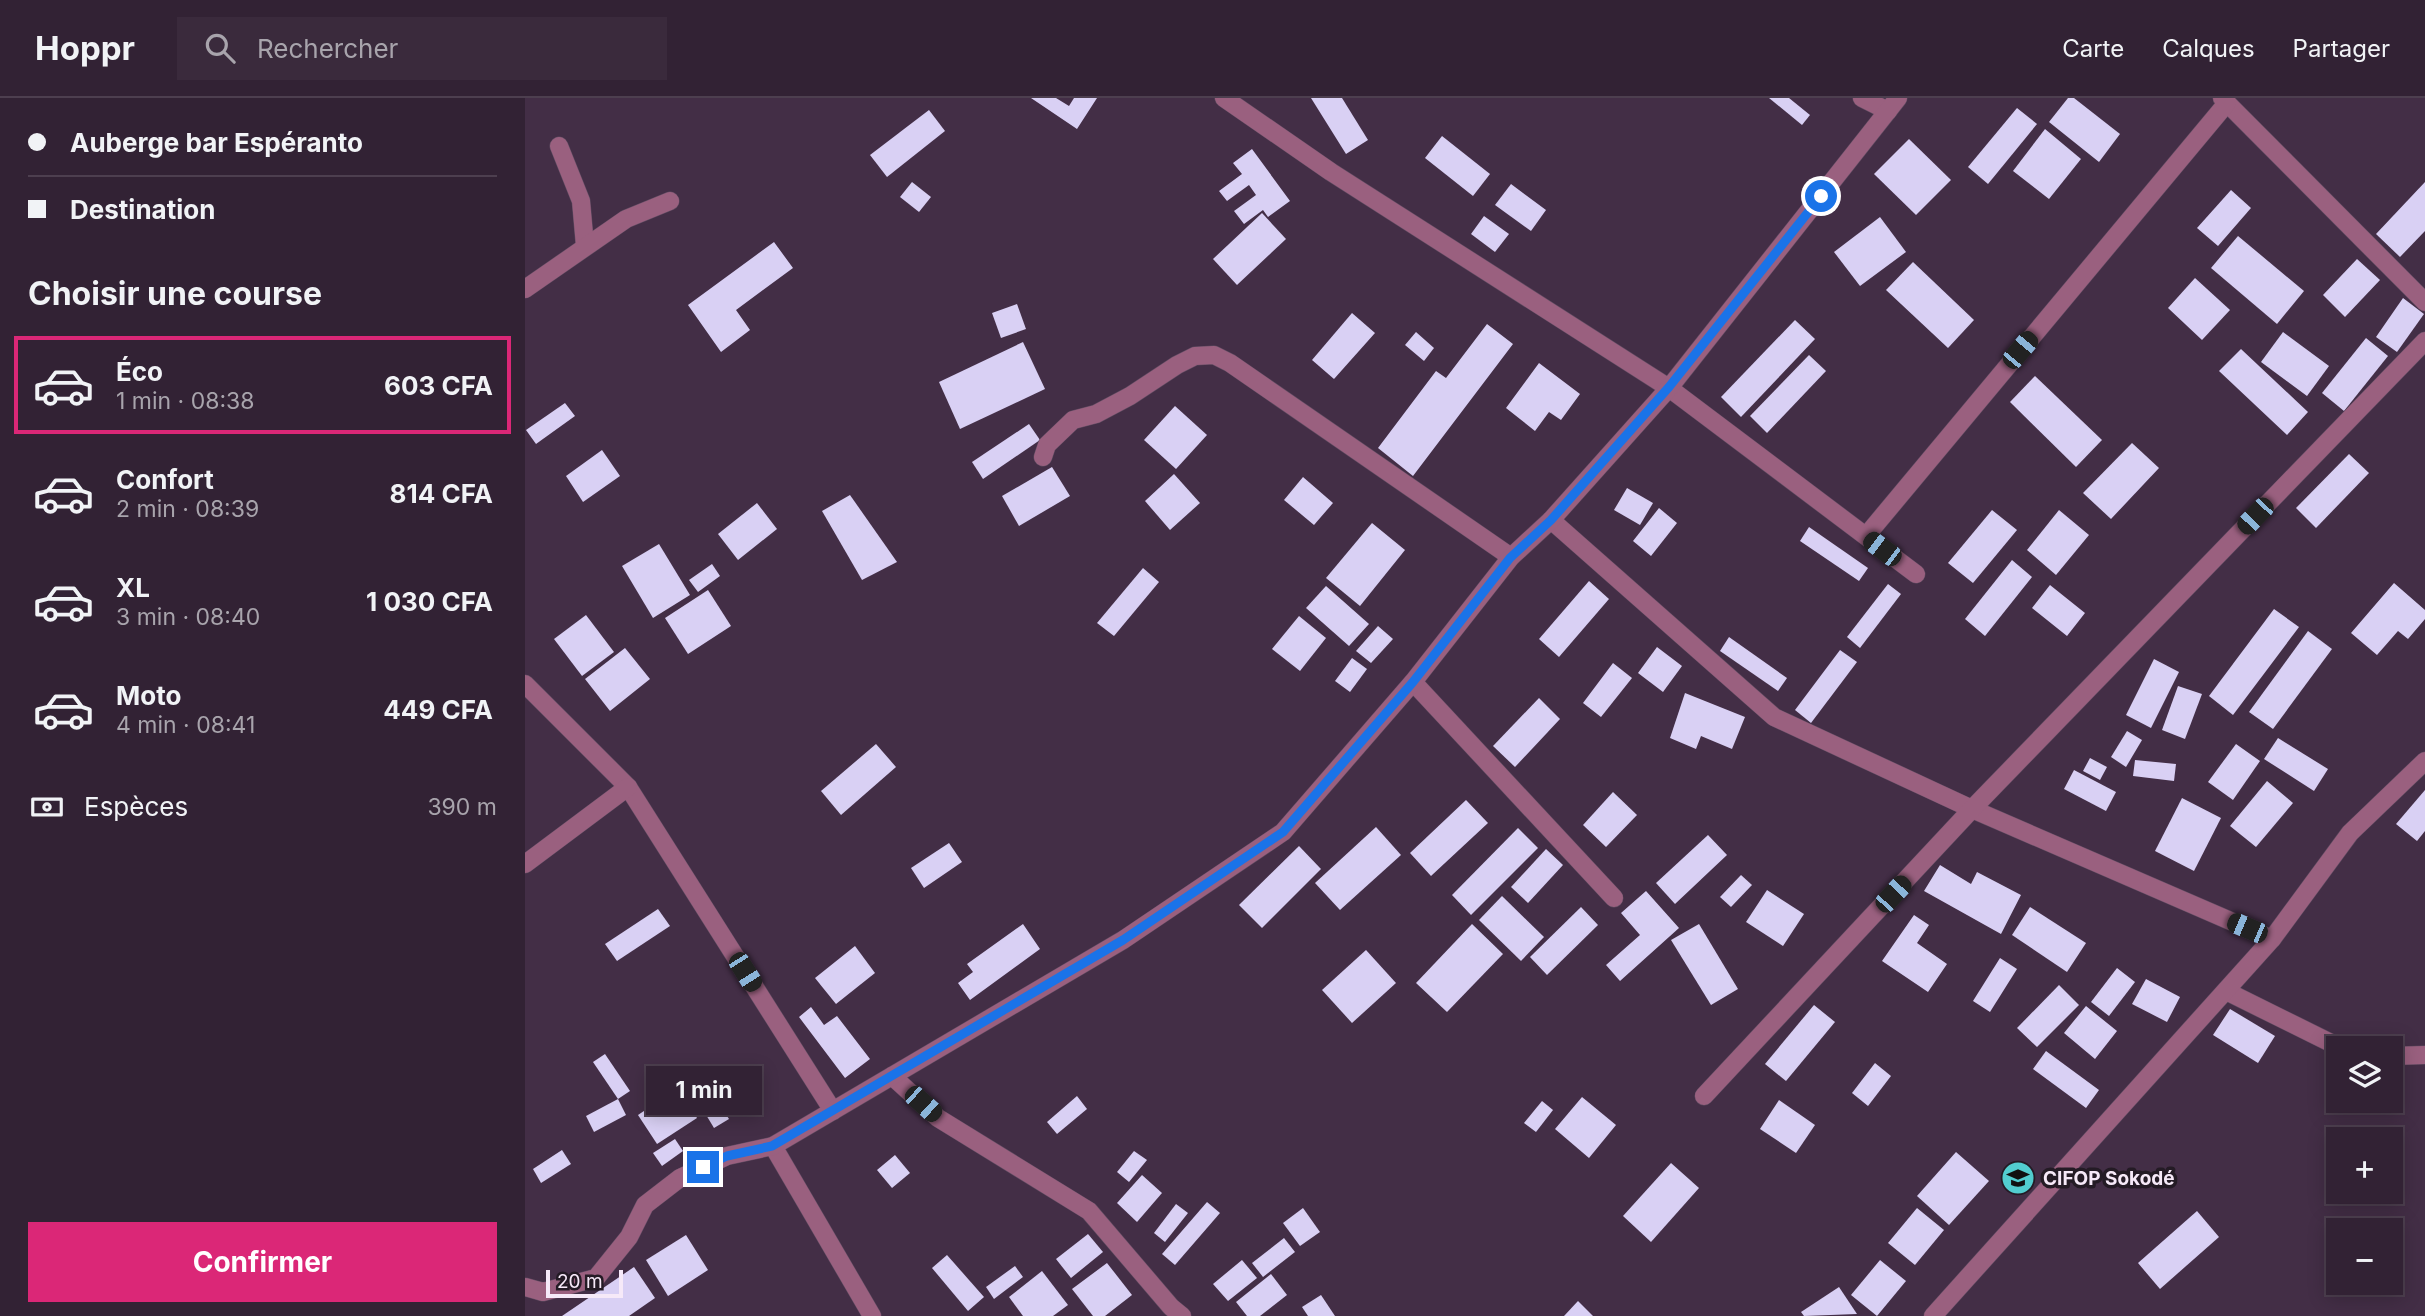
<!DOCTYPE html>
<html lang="fr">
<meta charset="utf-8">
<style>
body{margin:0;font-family:Inter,sans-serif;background:#3a2a3c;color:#f1f3f6;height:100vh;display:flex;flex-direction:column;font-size:26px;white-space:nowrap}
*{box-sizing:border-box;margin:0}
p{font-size:23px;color:#a8a4ac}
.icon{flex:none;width:38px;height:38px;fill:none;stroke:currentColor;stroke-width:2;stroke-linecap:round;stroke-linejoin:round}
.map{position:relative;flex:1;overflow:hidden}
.side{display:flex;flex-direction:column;background:#322234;width:525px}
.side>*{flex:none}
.top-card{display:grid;align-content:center;height:154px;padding:0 28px;background:#322234}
.fabs{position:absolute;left:1801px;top:938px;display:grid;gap:14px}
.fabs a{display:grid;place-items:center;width:77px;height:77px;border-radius:0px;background:#322234;box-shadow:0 4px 18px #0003,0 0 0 2px #4d3f4f;font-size:35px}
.scale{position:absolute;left:21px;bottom:18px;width:77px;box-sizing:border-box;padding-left:7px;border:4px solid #f6e9f8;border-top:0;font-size:19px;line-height:24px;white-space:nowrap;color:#f6e9f8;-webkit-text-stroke:5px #241b25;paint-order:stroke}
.end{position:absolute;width:32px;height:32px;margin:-16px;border:9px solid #1a73e8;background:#fff;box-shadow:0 0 0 4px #fff}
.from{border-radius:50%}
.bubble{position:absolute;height:49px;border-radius:0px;background:#322234;box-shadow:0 4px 18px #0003,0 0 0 2px #4d3f4f;font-size:23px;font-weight:700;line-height:49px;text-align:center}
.car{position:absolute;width:21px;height:42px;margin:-21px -10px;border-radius:9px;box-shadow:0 0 5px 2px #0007;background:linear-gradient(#222 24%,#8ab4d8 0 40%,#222 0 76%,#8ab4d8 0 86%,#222 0)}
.top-card b{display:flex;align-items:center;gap:24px;height:66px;font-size:26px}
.top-card b+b{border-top:2px solid #4d3f4f}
.top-card i{width:18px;height:18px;background:#f1f3f6}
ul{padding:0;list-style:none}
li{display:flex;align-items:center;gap:21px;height:98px;margin:0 14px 10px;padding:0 14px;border:4px solid transparent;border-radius:0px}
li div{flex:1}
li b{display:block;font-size:26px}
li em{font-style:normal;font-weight:700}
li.active{border-color:#db2777}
li>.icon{width:63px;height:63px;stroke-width:1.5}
h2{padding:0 28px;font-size:32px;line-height:84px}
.pay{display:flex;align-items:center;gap:18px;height:77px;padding:0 28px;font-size:26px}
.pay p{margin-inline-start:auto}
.cta{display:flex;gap:14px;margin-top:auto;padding:14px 28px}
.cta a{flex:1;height:80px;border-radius:0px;background:#db2777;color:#fff;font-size:28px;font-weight:700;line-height:80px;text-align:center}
header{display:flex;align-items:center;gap:42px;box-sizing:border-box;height:98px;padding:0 35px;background:#322234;border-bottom:2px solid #4d3f4f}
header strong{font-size:33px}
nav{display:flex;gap:38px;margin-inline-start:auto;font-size:24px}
.search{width:490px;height:63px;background:#3a2a3c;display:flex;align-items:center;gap:18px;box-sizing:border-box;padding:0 24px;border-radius:0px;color:#a8a4ac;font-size:26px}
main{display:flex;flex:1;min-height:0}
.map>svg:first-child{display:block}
.building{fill:#d9d0f4}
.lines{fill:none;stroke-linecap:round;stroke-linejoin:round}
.street-casing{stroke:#604c62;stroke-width:19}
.street{stroke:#9a607f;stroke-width:18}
.route{stroke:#1a73e8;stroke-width:9}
.labels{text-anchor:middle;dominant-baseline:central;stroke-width:7;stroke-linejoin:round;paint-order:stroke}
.poi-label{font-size:19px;font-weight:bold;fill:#f6e9f8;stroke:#241b25;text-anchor:start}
</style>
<header>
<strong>Hoppr</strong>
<div class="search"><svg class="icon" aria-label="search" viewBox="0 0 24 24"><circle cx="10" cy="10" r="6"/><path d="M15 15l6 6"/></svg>Rechercher</div>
<nav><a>Carte</a><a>Calques</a><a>Partager</a></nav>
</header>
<main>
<section class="side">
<div class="top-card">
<b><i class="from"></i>Auberge bar Espéranto</b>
<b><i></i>Destination</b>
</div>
<h2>Choisir une course</h2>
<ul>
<li class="active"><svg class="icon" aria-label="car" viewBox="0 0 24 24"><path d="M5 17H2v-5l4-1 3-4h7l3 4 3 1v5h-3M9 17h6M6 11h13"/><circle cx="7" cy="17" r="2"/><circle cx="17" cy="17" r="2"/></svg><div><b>Éco</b><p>1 min · 08:38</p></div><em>603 CFA</em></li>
<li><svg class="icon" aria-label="car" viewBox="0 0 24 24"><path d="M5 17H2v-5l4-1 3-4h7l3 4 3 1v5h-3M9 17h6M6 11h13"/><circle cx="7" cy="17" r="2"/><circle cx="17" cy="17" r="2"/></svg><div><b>Confort</b><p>2 min · 08:39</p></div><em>814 CFA</em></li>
<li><svg class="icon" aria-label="car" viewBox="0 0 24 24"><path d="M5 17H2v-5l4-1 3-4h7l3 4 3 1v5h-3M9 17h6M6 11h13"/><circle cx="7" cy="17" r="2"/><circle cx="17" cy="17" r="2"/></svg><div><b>XL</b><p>3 min · 08:40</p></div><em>1 030 CFA</em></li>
<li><svg class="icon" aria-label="car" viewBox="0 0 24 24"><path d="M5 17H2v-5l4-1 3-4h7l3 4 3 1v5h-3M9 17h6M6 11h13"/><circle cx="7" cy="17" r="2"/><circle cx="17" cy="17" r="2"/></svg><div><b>Moto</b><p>4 min · 08:41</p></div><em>449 CFA</em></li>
</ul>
<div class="pay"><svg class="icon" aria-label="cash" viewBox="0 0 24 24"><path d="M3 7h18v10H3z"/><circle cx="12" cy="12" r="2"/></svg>Espèces<p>390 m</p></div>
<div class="cta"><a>Confirmer</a></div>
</section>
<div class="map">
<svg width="1900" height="1218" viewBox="0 0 1900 1218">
<rect width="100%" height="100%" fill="#432e46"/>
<g class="building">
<polygon points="506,0 531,0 544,8 549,0 572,0 552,31"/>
<polygon points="786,0 817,0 843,42 821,56"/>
<polygon points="1244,0 1264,0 1285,17 1277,27"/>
<polygon points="1543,0 1549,0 1595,36 1574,64 1524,24"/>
<polygon points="1492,10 1512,26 1463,86 1443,69"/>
<polygon points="404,12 420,33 362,79 345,57"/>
<polygon points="1520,31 1556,61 1524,101 1488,73"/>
<polygon points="917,38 965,76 948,98 900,60"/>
<polygon points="1384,41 1426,82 1391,117 1349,76"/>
<polygon points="727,51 765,103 743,119 738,112 719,126 709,113 731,97 724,87 702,103 694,93 717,76 708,65"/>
<polygon points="387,84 406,99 394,114 375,99"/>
<polygon points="1900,84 1900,133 1875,159 1851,136"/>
<polygon points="986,86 1021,112 1006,133 970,107"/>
<polygon points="1706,92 1726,110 1693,148 1672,130"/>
<polygon points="737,115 761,141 712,187 688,161"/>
<polygon points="959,118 984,136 970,154 946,136"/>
<polygon points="1355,119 1381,154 1335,188 1309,154"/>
<polygon points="1713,138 1779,193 1752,226 1686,170"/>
<polygon points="249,144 268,170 211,212 225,232 196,254 163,207"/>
<polygon points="1832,161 1855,182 1820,219 1798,197"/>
<polygon points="1388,164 1449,222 1423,250 1361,192"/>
<polygon points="1670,180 1705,212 1677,242 1643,210"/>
<polygon points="1878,200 1899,216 1872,254 1851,239"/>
<polygon points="492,206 501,231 476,240 467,215"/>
<polygon points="827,215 850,235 809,281 787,262"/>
<polygon points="1270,222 1290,241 1216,319 1196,299"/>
<polygon points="962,226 988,246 888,378 853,350 911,273 921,280"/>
<polygon points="891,234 909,250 899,263 880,247"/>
<polygon points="1758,234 1804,268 1782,298 1736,264"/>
<polygon points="1841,240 1863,258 1819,313 1797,295"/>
<polygon points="498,244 520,291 435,331 414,284"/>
<polygon points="1716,251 1783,314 1762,337 1694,273"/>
<polygon points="1284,257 1301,273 1242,335 1225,318"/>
<polygon points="1014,265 1055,296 1036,322 1024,314 1010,333 981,310"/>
<polygon points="1510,278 1577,342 1551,369 1485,304"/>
<polygon points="40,305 50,318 11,346 1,332"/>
<polygon points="650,308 682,337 651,371 619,342"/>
<polygon points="504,326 515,342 458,381 447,364"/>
<polygon points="1607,345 1634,370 1586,421 1558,395"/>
<polygon points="77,352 95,378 58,404 41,378"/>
<polygon points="1824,356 1844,375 1791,430 1771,410"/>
<polygon points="527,369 545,398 494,428 477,398"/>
<polygon points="649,376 675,405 645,432 620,403"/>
<polygon points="778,379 808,405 789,427 759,402"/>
<polygon points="1102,390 1128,405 1115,427 1089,412"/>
<polygon points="325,397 372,464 337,482 297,413"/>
<polygon points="232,405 252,431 213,462 193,436"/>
<polygon points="1134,410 1152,425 1126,458 1108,443"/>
<polygon points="1467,412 1492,432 1448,485 1423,465"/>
<polygon points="1534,412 1564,437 1531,477 1502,452"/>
<polygon points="847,425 880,452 835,508 801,480"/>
<polygon points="1284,429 1343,470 1334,483 1275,443"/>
<polygon points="134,446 165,497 128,520 97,468"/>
<polygon points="1487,462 1507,479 1460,538 1440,521"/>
<polygon points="187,466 195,478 173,494 164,482"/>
<polygon points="618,470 634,484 589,538 572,525"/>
<polygon points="1064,483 1084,501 1034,559 1014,541"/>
<polygon points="1869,485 1900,512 1900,521 1883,541 1873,533 1852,557 1826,535"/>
<polygon points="1363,486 1376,496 1335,550 1322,539"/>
<polygon points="1525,487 1560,515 1542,538 1507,510"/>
<polygon points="801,488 844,526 824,548 781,510"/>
<polygon points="183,492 206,528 163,556 140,520"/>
<polygon points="1749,511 1774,529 1708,617 1684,598"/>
<polygon points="61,517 89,554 57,578 29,541"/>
<polygon points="774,518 801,540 775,573 747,551"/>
<polygon points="853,528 868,541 846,565 831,553"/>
<polygon points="1783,533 1807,551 1748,631 1724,614"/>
<polygon points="1204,539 1262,580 1253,593 1195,553"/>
<polygon points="1132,549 1157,568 1138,594 1113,575"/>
<polygon points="100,550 125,581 85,613 60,581"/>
<polygon points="1315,552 1332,564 1286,625 1270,612"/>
<polygon points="827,560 842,571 825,594 810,583"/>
<polygon points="1629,561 1654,574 1626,630 1601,617"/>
<polygon points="1088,565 1107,580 1076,619 1058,605"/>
<polygon points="1653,588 1677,596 1660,641 1637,632"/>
<polygon points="1160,595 1220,619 1207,651 1176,638 1171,651 1145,640"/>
<polygon points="1014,600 1035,621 990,669 968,648"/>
<polygon points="1602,633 1617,642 1601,669 1586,659"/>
<polygon points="1753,640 1803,671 1789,693 1739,661"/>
<polygon points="351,646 371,669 316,717 296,693"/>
<polygon points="1711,646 1735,663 1708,702 1683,684"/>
<polygon points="1565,660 1582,669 1575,682 1558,673"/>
<polygon points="1610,662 1651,666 1649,683 1608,678"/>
<polygon points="1549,672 1591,694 1581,713 1539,691"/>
<polygon points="1742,683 1768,705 1731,749 1705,728"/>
<polygon points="1900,692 1900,733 1892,743 1871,726"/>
<polygon points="1088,694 1112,717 1081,749 1058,727"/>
<polygon points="1657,700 1696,720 1669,773 1630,753"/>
<polygon points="941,702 963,725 906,778 885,755"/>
<polygon points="851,729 876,757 815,812 790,785"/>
<polygon points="993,730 1013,750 946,817 927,797"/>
<polygon points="1183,737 1202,757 1150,806 1131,785"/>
<polygon points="424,745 437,764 399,790 386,770"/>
<polygon points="774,748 796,771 737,830 714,807"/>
<polygon points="1021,751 1038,767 1003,805 986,789"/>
<polygon points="1415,767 1446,786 1452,774 1496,797 1476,836 1399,793"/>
<polygon points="1216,777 1227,787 1206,809 1195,799"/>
<polygon points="1242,792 1279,816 1258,848 1221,824"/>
<polygon points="1121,793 1154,830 1095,883 1081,867 1115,837 1096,815"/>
<polygon points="977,798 1019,839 996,863 954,822"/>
<polygon points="1056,809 1073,827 1022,877 1005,859"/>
<polygon points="1505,809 1561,845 1542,874 1487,837"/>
<polygon points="133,811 145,828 92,863 80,846"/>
<polygon points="1389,817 1404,827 1392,845 1422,866 1403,894 1357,863"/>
<polygon points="498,826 515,851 445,902 433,885 448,874 442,866"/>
<polygon points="947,826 978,856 922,914 891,885"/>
<polygon points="1174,826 1213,891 1186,907 1146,842"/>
<polygon points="330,848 350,875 311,906 290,880"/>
<polygon points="841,852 871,885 827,925 797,892"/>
<polygon points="1475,860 1492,871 1465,914 1448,903"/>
<polygon points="1592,870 1610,884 1584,918 1566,904"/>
<polygon points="1621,881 1655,899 1642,924 1607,906"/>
<polygon points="1534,887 1554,907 1512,949 1492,930"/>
<polygon points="1289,907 1310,924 1261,983 1240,966"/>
<polygon points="1561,908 1592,933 1570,961 1539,935"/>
<polygon points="286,909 299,927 312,918 345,961 320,980 274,919"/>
<polygon points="1705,911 1750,938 1733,965 1688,937"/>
<polygon points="1521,953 1574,992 1561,1010 1508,971"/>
<polygon points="80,956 105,993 93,1001 68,964"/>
<polygon points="1350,965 1366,978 1343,1008 1327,995"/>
<polygon points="176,978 204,1021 189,1030 163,987"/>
<polygon points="153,990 172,1020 132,1046 113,1017"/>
<polygon points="552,998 562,1011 532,1036 522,1024"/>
<polygon points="1057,999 1091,1027 1064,1060 1030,1031"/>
<polygon points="93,1001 101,1017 69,1034 61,1018"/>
<polygon points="1254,1002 1290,1027 1271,1055 1235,1031"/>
<polygon points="1017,1003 1028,1012 1011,1034 999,1025"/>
<polygon points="150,1041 158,1053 137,1068 128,1055"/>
<polygon points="37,1052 46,1066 16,1085 8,1071"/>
<polygon points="609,1053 622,1062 604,1084 592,1074"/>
<polygon points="1431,1054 1464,1083 1424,1127 1392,1098"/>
<polygon points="370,1057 385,1075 367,1090 352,1072"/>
<polygon points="1146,1065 1174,1090 1126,1144 1098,1118"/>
<polygon points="617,1077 637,1095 612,1124 592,1105"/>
<polygon points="682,1104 695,1115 650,1167 637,1156"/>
<polygon points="651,1106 663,1115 640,1144 629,1135"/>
<polygon points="778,1110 795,1134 775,1148 758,1125"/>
<polygon points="1392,1110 1419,1132 1390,1167 1363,1145"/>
<polygon points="1672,1113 1694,1139 1635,1191 1613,1165"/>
<polygon points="563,1136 578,1154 546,1180 531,1161"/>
<polygon points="161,1137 183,1172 143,1198 121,1162"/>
<polygon points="759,1140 770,1154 738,1179 727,1165"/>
<polygon points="422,1157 459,1199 443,1213 407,1170"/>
<polygon points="717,1162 732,1180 703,1203 688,1186"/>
<polygon points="1355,1162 1381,1183 1352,1218 1326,1197"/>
<polygon points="582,1165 607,1197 580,1218 568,1218 547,1191"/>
<polygon points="490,1168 498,1179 469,1201 461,1189"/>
<polygon points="109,1169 130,1200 104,1218 37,1218"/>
<polygon points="517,1173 543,1207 528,1218 498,1218 484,1199"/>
<polygon points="746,1176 762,1197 735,1218 722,1218 711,1204"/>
<polygon points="1314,1189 1332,1216 1279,1218 1276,1214"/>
<polygon points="796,1197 810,1218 783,1218 777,1209"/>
<polygon points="1053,1203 1068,1218 1039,1218"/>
</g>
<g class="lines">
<defs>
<g id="street">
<polyline points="699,0 806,74 1144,290 1391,476"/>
<polyline points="1337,0 1363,13"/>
<polyline points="1697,0 1900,204"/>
<polyline points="34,48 56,103 60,148"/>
<polyline points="0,191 101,121 145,103"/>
<polyline points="518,359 522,347 548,322 571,316 605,298 652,267 670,258 689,257 705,265 986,459"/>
<polyline points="1026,422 1249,619 1447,711 1747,841"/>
<polyline points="1341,438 1702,5"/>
<polyline points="888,584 1089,800"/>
<polyline points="0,586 103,689 308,1013"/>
<polyline points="0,766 103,689"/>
<polyline points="1701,893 1816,950"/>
<polyline points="1866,958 1900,957"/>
<polyline points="367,978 413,1020 564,1113 646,1209 657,1218"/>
<polyline points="1179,998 1447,711 1900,243"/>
<polyline points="248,1048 347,1218"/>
<polyline points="0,1189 18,1194 71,1180 104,1139 120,1107 155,1080 202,1058 248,1048 598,842 758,734 888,584 986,459 1026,422 1144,290 1373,0"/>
<polyline points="1408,1218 1747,841 1825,735 1900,663"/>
</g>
</defs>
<use href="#street" class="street-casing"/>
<use href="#street" class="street"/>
</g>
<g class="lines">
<polyline class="route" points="178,1069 202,1058 247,1048 598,842 758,734 888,584 985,460 1026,422 1144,289 1296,98"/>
</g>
<defs>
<symbol id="university-disc" viewBox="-11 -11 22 22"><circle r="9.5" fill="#52cdcf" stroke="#241b25"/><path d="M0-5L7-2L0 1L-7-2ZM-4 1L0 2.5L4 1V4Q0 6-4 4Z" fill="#111"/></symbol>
</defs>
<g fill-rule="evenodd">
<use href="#university-disc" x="1474" y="1061" width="38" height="38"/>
</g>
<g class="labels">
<g class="poi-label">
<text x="1518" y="1080">CIFOP Sokodé</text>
</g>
</g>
</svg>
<div class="fabs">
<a><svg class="icon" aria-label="layers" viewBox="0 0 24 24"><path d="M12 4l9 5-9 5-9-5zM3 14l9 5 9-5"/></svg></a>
<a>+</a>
<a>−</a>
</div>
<div class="scale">20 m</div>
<i class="end from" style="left:1296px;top:98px"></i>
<i class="end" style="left:178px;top:1069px"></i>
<div class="bubble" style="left:121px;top:968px;width:116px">1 min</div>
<i class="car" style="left:1495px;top:252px;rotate:40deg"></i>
<i class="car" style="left:1730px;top:418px;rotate:224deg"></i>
<i class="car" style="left:1357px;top:451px;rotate:307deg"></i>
<i class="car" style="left:1368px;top:796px;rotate:43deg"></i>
<i class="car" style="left:1722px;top:830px;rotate:293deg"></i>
<i class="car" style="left:220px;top:874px;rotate:148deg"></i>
<i class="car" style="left:398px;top:1006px;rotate:132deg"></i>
</div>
</main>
